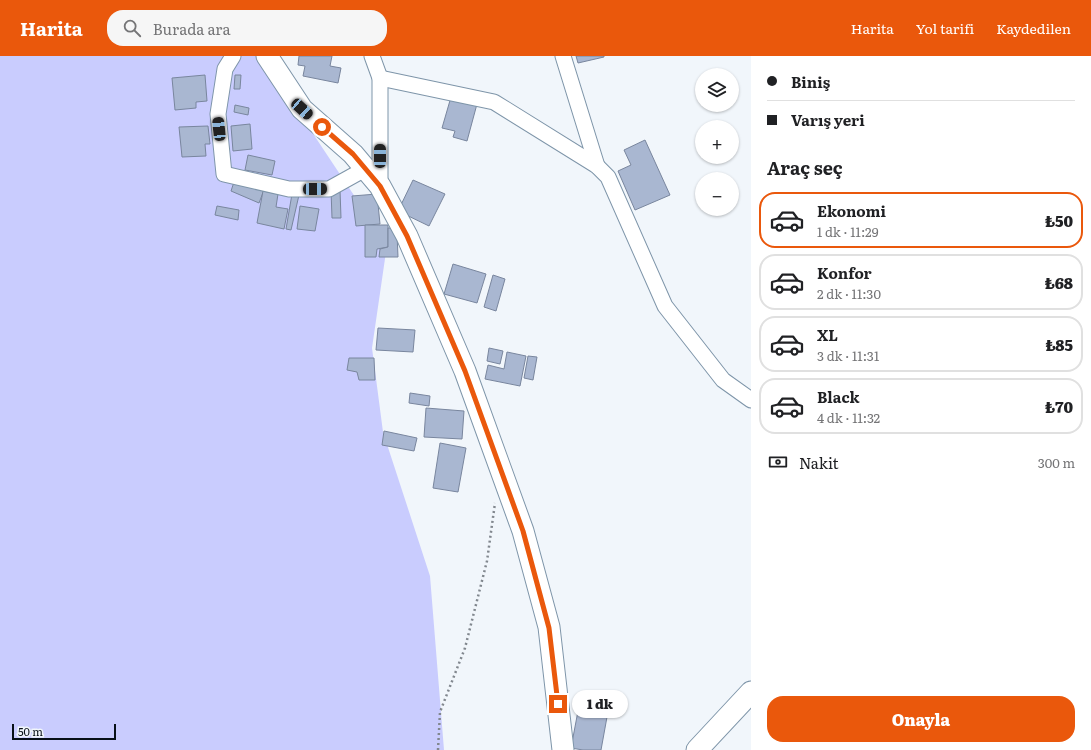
<!DOCTYPE html>
<html lang="tr">
<meta charset="utf-8">
<style>
body{margin:0;font-family:Literata,serif;background:#f6f6f6;color:#202124;height:100vh;display:flex;flex-direction:column;font-size:15px;white-space:nowrap}
*{box-sizing:border-box;margin:0}
p{font-size:13px;color:#757577}
.icon{flex:none;width:22px;height:22px;fill:none;stroke:currentColor;stroke-width:2;stroke-linecap:round;stroke-linejoin:round}
.map{position:relative;flex:1;overflow:hidden}
.sheet{display:flex;flex-direction:column;background:#fff;width:340px}
.sheet>*{flex:none}
.top-card{display:grid;align-content:center;height:88px;padding:0 16px;background:#fff}
.controls{position:absolute;left:695px;top:12px;display:grid;gap:8px}
.controls a{display:grid;place-items:center;width:44px;height:44px;border-radius:50%;background:#fff;box-shadow:0 1px 3px #0004;font-size:20px}
.scale{position:absolute;left:12px;bottom:10px;width:104px;box-sizing:border-box;padding-left:4px;border:2px solid #081018;border-top:0;font-size:11px;line-height:14px;white-space:nowrap;color:#081018;-webkit-text-stroke:3px #f1f6fb;paint-order:stroke}
.end{position:absolute;width:18px;height:18px;margin:-9px;border:5px solid #ea580c;background:#fff;box-shadow:0 0 0 2px #fff}
.from{border-radius:50%}
.bubble{position:absolute;height:28px;border-radius:14px;background:#fff;box-shadow:0 1px 3px #0004;font-size:13px;font-weight:800;line-height:28px;text-align:center}
.car{position:absolute;width:12px;height:24px;margin:-12px -6px;border-radius:5px;box-shadow:0 0 3px 1px #0007;background:linear-gradient(#222 24%,#8ab4d8 0 40%,#222 0 76%,#8ab4d8 0 86%,#222 0)}
.top-card b{display:flex;align-items:center;gap:14px;height:38px;font-size:15px}
.top-card b+b{border-top:1px solid #e0e0e0}
.top-card i{width:10px;height:10px;background:#202124}
ul{padding:0;list-style:none}
li{display:flex;align-items:center;gap:12px;height:56px;margin:0 8px 6px;padding:0 8px;border:2px solid #e0e0e0;border-radius:16px}
li div{flex:1}
li b{display:block;font-size:15px}
li em{font-style:normal;font-weight:800}
li.on{border-color:#ea580c}
li>.icon{width:36px;height:36px;stroke-width:1.5}
h2{padding:0 16px;font-size:18px;line-height:48px}
.pay{display:flex;align-items:center;gap:10px;height:44px;padding:0 16px;font-size:15px}
.pay p{margin-inline-start:auto}
.cta{display:flex;gap:8px;margin-top:auto;padding:8px 16px}
.cta a{flex:1;height:46px;border-radius:16px;background:#ea580c;color:#fff;font-size:16px;font-weight:800;line-height:46px;text-align:center}
header{display:flex;align-items:center;gap:24px;box-sizing:border-box;height:56px;padding:0 20px;background:#ea580c;color:#fff}
header strong{font-size:19px}
nav{display:flex;gap:22px;margin-inline-start:auto;font-size:14px}
.search{width:280px;height:36px;background:#f6f6f6;display:flex;align-items:center;gap:10px;box-sizing:border-box;padding:0 14px;border-radius:16px;color:#757577;font-size:15px}
main{display:flex;flex:1;min-height:0}
.map>svg:first-child{display:block}
.green{fill:#c9ccfe}
.building{fill:#a9b7d1;stroke:#79869e}
.lines{fill:none;stroke-linecap:round;stroke-linejoin:round}
.street-casing{stroke:#7e95a9;stroke-width:17}
.secondary-casing{stroke:#7e95a9;stroke-width:23}
.path{stroke:#81878e;stroke-width:2.5;stroke-dasharray:2 3;stroke-linecap:butt}
.street{stroke:#fff;stroke-width:15}
.secondary{stroke:#fff;stroke-width:21}
.route{stroke:#ea580c;stroke-width:5}
</style>
<header>
<strong>Harita</strong>
<div class="search"><svg class="icon" aria-label="search" viewBox="0 0 24 24"><circle cx="10" cy="10" r="6"/><path d="M15 15l6 6"/></svg>Burada ara</div>
<nav><a>Harita</a><a>Yol tarifi</a><a>Kaydedilen</a></nav>
</header>
<main>
<div class="map">
<svg width="751" height="694" viewBox="0 0 751 694">
<rect width="100%" height="100%" fill="#f1f6fb"/>
<polygon class="green" points="0,0 266,0 278,25 387,189 372,292 383,376 430,520 444,694 0,694"/>
<g class="building">
<polygon points="299,0 332,0 330,10 341,12 338,27 303,20 305,10 298,9"/>
<polygon points="576,0 604,0 604,1 578,7"/>
<polygon points="205,19 207,45 196,46 196,52 175,54 172,22"/>
<polygon points="235,19 241,19 240,33 234,33"/>
<polygon points="451,41 477,48 467,85 453,81 455,75 442,72"/>
<polygon points="235,49 249,52 248,59 234,56"/>
<polygon points="250,68 252,93 233,95 231,70"/>
<polygon points="208,70 210,88 205,88 206,100 182,101 179,71"/>
<polygon points="645,84 670,139 635,154 618,115 631,109 624,94"/>
<polygon points="248,99 275,105 272,119 245,114"/>
<polygon points="235,123 264,134 259,147 231,135"/>
<polygon points="413,124 445,138 429,170 398,155"/>
<polygon points="331,134 340,134 341,162 332,162"/>
<polygon points="263,135 278,138 276,151 288,153 284,173 257,167"/>
<polygon points="292,138 299,139 291,174 286,173"/>
<polygon points="377,138 380,168 356,170 352,140"/>
<polygon points="217,150 239,154 238,164 215,159"/>
<polygon points="300,150 319,153 315,175 297,173"/>
<polygon points="365,169 388,169 388,191 377,193 376,201 365,201"/>
<polygon points="388,172 393,172 397,178 398,201 379,201 380,193 388,191"/>
<polygon points="453,208 486,218 477,247 444,238"/>
<polygon points="493,219 505,223 496,255 484,251"/>
<polygon points="378,272 415,274 413,296 376,294"/>
<polygon points="489,292 503,295 500,308 487,305"/>
<polygon points="507,296 526,300 520,330 485,323 488,309 504,313"/>
<polygon points="528,300 537,301 533,324 524,322"/>
<polygon points="349,302 374,302 375,324 359,324 357,316 347,314"/>
<polygon points="410,337 430,340 429,350 409,347"/>
<polygon points="426,352 464,355 462,383 424,381"/>
<polygon points="384,375 417,382 414,395 382,389"/>
<polygon points="440,387 466,392 458,436 433,432"/>
<polygon points="578,655 607,661 601,694 583,694 571,692"/>
</g>
<g class="lines">
<defs>
<g id="street">
<polyline points="233,0 225,13 218,58 224,118 289,133 329,133 365,113"/>
<polyline points="372,0 380,22 380,130"/>
<polyline points="563,0 597,110"/>
<polyline points="380,22 494,46 597,110 608,121 665,250 723,324 751,344"/>
</g>
<g id="secondary">
<polyline points="267,0 302,53 353,98 380,130 407,180 465,315 523,475 549,571 563,694"/>
<polyline points="697,694 751,636"/>
</g>
</defs>
<use href="#street" class="street-casing"/>
<use href="#secondary" class="secondary-casing"/>
<polyline class="path" points="438,694 440,656 465,592 487,505 495,447"/>
<use href="#street" class="street"/>
<use href="#secondary" class="secondary"/>
</g>
<g class="lines">
<polyline class="route" points="322,71 353,98 380,130 407,180 465,315 523,475 549,572 558,648"/>
</g>
</svg>
<div class="controls">
<a><svg class="icon" aria-label="layers" viewBox="0 0 24 24"><path d="M12 4l9 5-9 5-9-5zM3 14l9 5 9-5"/></svg></a>
<a>+</a>
<a>−</a>
</div>
<div class="scale">50 m</div>
<i class="end from" style="left:322px;top:71px"></i>
<i class="end" style="left:558px;top:648px"></i>
<div class="bubble" style="left:572px;top:634px;width:56px">1 dk</div>
<i class="car" style="left:302px;top:53px;rotate:132deg"></i>
<i class="car" style="left:219px;top:73px;rotate:354deg"></i>
<i class="car" style="left:380px;top:100px;rotate:0deg"></i>
<i class="car" style="left:315px;top:133px;rotate:89deg"></i>
</div>
<section class="sheet">
<div class="top-card">
<b><i class="from"></i>Biniş</b>
<b><i></i>Varış yeri</b>
</div>
<h2>Araç seç</h2>
<ul>
<li class="on"><svg class="icon" aria-label="car" viewBox="0 0 24 24"><path d="M5 17H2v-5l4-1 3-4h7l3 4 3 1v5h-3M9 17h6M6 11h13"/><circle cx="7" cy="17" r="2"/><circle cx="17" cy="17" r="2"/></svg><div><b>Ekonomi</b><p>1 dk · 11:29</p></div><em>₺50</em></li>
<li><svg class="icon" aria-label="car" viewBox="0 0 24 24"><path d="M5 17H2v-5l4-1 3-4h7l3 4 3 1v5h-3M9 17h6M6 11h13"/><circle cx="7" cy="17" r="2"/><circle cx="17" cy="17" r="2"/></svg><div><b>Konfor</b><p>2 dk · 11:30</p></div><em>₺68</em></li>
<li><svg class="icon" aria-label="car" viewBox="0 0 24 24"><path d="M5 17H2v-5l4-1 3-4h7l3 4 3 1v5h-3M9 17h6M6 11h13"/><circle cx="7" cy="17" r="2"/><circle cx="17" cy="17" r="2"/></svg><div><b>XL</b><p>3 dk · 11:31</p></div><em>₺85</em></li>
<li><svg class="icon" aria-label="car" viewBox="0 0 24 24"><path d="M5 17H2v-5l4-1 3-4h7l3 4 3 1v5h-3M9 17h6M6 11h13"/><circle cx="7" cy="17" r="2"/><circle cx="17" cy="17" r="2"/></svg><div><b>Black</b><p>4 dk · 11:32</p></div><em>₺70</em></li>
</ul>
<div class="pay"><svg class="icon" aria-label="cash" viewBox="0 0 24 24"><path d="M3 7h18v10H3z"/><circle cx="12" cy="12" r="2"/></svg>Nakit<p>300 m</p></div>
<div class="cta"><a>Onayla</a></div>
</section>
</main>
